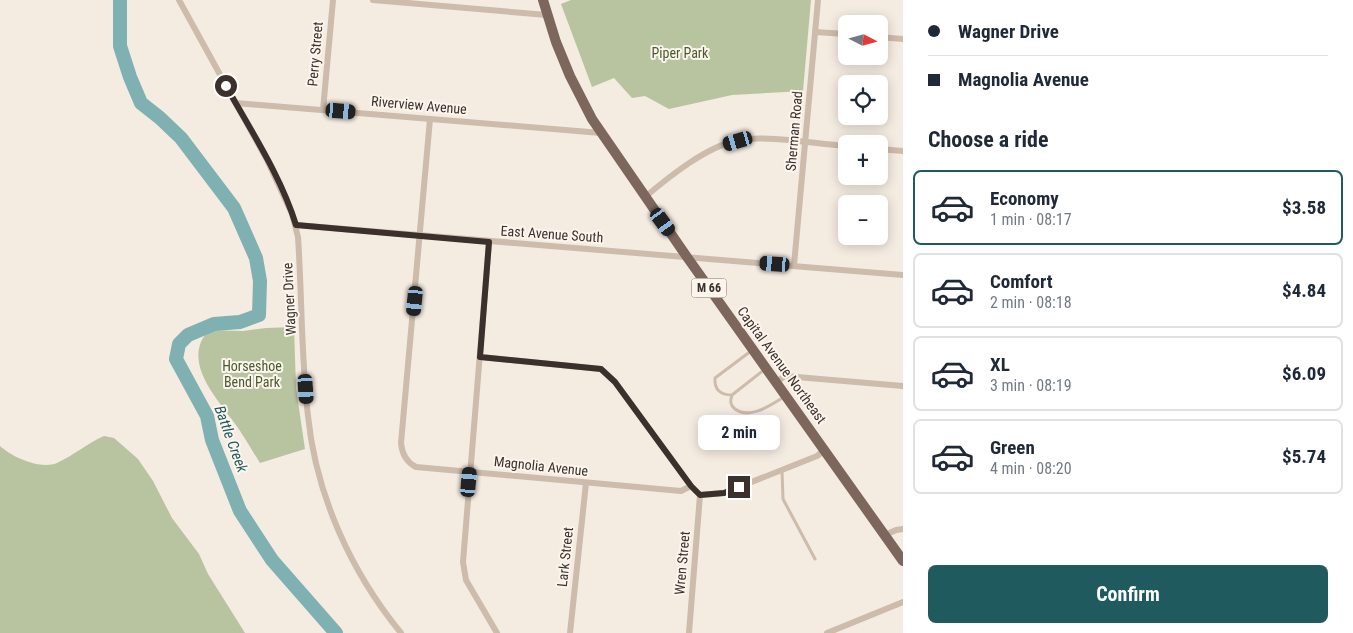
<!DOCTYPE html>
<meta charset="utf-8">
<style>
body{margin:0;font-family:"Roboto Condensed",sans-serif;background:#f6f6f7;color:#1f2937;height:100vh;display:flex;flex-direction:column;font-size:19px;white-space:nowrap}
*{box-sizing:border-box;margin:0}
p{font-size:16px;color:#747a83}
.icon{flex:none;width:28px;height:28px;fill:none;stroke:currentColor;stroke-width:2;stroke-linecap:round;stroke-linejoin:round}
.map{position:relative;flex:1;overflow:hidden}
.sheet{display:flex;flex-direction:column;background:#fff;width:450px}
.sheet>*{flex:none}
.top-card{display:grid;align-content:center;height:110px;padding:0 25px;background:#fff}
.needle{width:32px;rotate:96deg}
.tools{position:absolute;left:838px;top:15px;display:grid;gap:10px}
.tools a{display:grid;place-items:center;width:50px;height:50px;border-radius:8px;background:#fff;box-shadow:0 2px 12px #0003;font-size:25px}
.end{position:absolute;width:22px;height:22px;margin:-11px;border:6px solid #3b302b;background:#fff;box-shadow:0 0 0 2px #fff}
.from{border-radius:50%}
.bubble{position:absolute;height:35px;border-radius:8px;background:#fff;box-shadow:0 2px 12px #0003;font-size:16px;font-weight:700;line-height:35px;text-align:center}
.car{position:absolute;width:15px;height:30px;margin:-15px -8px;border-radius:6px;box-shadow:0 0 4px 1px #0007;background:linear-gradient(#222 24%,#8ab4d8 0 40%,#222 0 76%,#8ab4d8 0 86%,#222 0)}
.top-card b{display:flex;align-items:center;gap:18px;height:48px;font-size:19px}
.top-card b+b{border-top:1px solid #e0e1e3}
.top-card i{width:12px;height:12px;background:#1f2937}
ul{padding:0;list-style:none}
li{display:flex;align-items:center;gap:15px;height:75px;margin:0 10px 8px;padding:0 15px;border:2px solid #e0e1e3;border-radius:8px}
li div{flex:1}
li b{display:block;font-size:19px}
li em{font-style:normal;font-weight:700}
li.active{border-color:#1f5a5e}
li>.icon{width:45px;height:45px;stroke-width:1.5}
h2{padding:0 25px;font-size:22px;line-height:60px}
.cta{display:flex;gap:10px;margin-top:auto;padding:10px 25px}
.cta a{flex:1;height:58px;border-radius:8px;background:#1f5a5e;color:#fff;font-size:20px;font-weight:700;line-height:58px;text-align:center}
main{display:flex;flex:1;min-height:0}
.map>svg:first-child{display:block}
.green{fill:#b8c4a0}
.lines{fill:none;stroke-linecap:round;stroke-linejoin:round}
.river{stroke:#7fb0b2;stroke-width:14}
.service{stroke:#cdbbac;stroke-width:3}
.minor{stroke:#cdbbac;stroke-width:6}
.primary{stroke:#7d675c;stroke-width:10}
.route{stroke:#3b302b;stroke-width:6}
.labels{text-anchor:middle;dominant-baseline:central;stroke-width:4;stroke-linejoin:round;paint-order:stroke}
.shield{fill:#fbf5ee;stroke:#756b66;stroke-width:1}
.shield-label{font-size:12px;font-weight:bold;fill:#3b302b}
.park-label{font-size:14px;fill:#4a5a2e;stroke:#fbf5ee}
.street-label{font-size:14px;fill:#3b302b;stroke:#fbf5ee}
.water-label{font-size:15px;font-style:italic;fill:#1f5a5e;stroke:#fbf5ee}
</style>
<main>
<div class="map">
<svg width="903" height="633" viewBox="0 0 903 633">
<rect width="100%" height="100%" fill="#f4ebe1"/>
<g class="green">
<polygon points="571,0 811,0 803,91 732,95 669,109 645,96 632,98 614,78 592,87 561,4"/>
<path d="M294,327l2,61 9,61 -45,14c-9,-14 -17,-29 -27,-42 -18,-25 -52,-61 -24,-91l34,1 23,-3z"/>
<path d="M104,436l10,2 24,21 15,22 19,37 27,36 9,20 37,59h-245v-187c12,11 40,24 57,17 17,-8 31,-20 47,-27z"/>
</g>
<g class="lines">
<polyline class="river" points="120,0 120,46 130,77 141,103 160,118 181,138 234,208 256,258 260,281 259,315 240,322 214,324 188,335 179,344 176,359 207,416 212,440 240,511 272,560 336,633"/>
<g class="service">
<path d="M765,369l-33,26c-2,6 -2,10 3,14 15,11 36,-4 49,-12"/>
<path d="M732,395c-11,0 -18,-5 -17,-17l36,-27"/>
<polyline points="782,471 783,499 815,559"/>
</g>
<g class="minor">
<path d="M179,0l88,160 25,54 6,23c4,59 3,119 10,179 8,79 43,156 93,217"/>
<polyline points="373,0 547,15"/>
<polyline points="815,32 846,34"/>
<polyline points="879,37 903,39"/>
<polyline points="236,103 601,133"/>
<polyline points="323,110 333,0"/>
<path d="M430,119l-29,324c1,11 5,19 15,24l265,24 10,-5 9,9 24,-2 93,-37 8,-6"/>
<polyline points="879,149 903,151"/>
<path d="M645,197c25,-21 62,-51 94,-57 30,-5 76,4 107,6"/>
<polyline points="296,225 903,275"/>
<polyline points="489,242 463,562 466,580 497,633"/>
<polyline points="794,265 818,0"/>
<polyline points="480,357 601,369 615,382 691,486"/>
<polyline points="776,382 785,376 903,386"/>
<polyline points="885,535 896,530 903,529"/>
<polyline points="570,633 586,483"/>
<polyline points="689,633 700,495"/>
<polyline points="827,633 903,602"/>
</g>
<polyline class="primary" points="543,0 556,42 570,76 592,119 687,257 903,561"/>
</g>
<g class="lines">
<path class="route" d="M226,86c25,45 55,90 70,139l193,17 -9,115 121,12 14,13 76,104 9,9 24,-2 15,-6"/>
</g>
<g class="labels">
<rect class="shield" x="691.5" y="278.5" width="35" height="19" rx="4"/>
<g class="shield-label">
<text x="709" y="288">M 66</text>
</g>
<g class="park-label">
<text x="680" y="53">Piper Park</text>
<text x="252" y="366">Horseshoe<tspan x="252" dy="16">Bend Park</tspan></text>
</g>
<g class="street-label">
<text transform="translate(315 54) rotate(-85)">Perry Street</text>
<text transform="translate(419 105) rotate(5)">Riverview Avenue</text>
<text transform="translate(794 131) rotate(-85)">Sherman Road</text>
<text transform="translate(552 234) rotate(4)">East Avenue South</text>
<text transform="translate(289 299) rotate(-93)">Wagner Drive</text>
<text transform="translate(782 365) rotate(54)">Capital Avenue Northeast</text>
<text transform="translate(541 466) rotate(6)">Magnolia Avenue</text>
<text transform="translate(565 557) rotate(-84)">Lark Street</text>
<text transform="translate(682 563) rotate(-85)">Wren Street</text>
</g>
<g class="water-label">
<text transform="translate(231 439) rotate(70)">Battle Creek</text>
</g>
</g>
</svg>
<div class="tools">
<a><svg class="needle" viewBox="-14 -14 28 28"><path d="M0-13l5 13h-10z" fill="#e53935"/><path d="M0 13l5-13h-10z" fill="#747a83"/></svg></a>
<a><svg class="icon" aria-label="locate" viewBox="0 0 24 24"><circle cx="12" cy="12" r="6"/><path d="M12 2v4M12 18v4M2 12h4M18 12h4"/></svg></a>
<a>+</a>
<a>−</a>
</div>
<i class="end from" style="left:226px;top:86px"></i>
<i class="end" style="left:739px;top:487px"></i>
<div class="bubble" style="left:698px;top:415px;width:82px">2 min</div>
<i class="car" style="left:341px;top:111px;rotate:95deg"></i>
<i class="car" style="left:738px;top:141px;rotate:254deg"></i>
<i class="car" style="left:663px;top:222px;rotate:144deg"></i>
<i class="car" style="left:775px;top:264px;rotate:274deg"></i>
<i class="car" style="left:415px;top:301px;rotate:186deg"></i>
<i class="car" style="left:306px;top:389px;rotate:176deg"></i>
<i class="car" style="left:469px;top:482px;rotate:5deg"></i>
</div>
<section class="sheet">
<div class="top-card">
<b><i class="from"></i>Wagner Drive</b>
<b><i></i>Magnolia Avenue</b>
</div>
<h2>Choose a ride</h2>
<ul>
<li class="active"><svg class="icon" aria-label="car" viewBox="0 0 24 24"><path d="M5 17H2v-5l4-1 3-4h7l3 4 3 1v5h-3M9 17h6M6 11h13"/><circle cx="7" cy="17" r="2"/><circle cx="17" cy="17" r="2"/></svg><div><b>Economy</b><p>1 min · 08:17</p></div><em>$3.58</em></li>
<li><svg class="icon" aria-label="car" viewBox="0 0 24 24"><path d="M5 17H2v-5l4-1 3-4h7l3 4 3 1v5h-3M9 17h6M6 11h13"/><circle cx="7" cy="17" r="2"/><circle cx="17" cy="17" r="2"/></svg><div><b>Comfort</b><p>2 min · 08:18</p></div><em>$4.84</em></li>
<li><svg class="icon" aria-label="car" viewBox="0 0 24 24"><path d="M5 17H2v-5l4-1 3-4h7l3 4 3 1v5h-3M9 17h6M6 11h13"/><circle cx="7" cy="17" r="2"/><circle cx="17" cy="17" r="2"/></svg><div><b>XL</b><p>3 min · 08:19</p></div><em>$6.09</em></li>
<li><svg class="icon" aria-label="car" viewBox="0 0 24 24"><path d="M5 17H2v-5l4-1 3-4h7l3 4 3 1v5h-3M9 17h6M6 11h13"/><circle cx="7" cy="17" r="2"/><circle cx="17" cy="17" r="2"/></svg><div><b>Green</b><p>4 min · 08:20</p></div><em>$5.74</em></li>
</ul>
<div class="cta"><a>Confirm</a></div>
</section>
</main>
